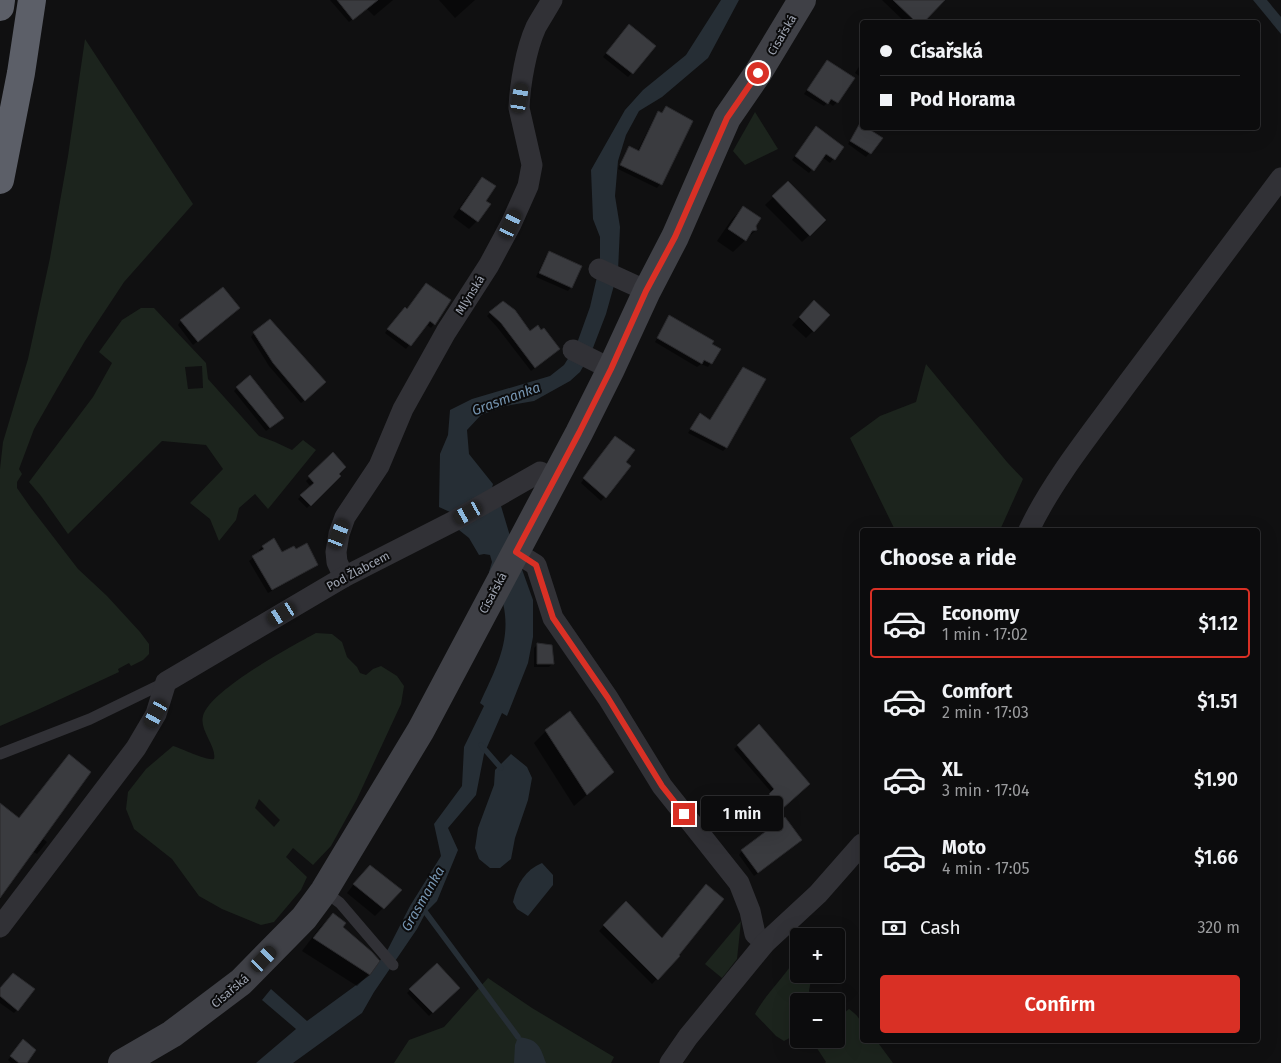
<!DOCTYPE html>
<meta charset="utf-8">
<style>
body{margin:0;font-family:"Fira Sans",sans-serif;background:#151516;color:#f1f3f6;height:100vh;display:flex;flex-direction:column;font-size:19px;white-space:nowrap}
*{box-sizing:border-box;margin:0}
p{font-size:16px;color:#9a9b9d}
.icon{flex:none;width:28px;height:28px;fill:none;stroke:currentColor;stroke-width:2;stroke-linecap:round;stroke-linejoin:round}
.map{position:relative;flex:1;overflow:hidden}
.details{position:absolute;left:860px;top:528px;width:400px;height:515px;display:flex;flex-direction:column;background:#0c0c0d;border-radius:5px;box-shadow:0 5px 20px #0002,0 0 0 1px #2c2c2e}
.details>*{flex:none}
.hud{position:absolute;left:860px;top:20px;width:400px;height:110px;border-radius:5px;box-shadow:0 5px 20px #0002,0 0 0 1px #2c2c2e;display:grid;align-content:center;height:110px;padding:0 20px;background:#0c0c0d}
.fabs{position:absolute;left:790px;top:928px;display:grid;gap:10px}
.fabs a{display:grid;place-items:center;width:55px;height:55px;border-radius:5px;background:#0c0c0d;box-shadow:0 5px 20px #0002,0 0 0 1px #2c2c2e;font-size:25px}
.end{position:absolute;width:22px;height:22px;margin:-11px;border:6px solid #d93025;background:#fff;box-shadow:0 0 0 2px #fff}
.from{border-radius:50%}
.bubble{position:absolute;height:35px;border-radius:5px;background:#0c0c0d;box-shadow:0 5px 20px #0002,0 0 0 1px #2c2c2e;font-size:16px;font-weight:600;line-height:35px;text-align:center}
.car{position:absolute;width:15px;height:30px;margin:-15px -8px;border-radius:6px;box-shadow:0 0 4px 1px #0007;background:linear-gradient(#222 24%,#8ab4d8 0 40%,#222 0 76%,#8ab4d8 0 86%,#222 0)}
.hud b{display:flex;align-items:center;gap:18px;height:48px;font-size:19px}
.hud b+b{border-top:1px solid #2c2c2e}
.hud i{width:12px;height:12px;background:#f1f3f6}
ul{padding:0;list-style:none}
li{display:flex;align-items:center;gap:15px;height:70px;margin:0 10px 8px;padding:0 10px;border:2px solid transparent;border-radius:5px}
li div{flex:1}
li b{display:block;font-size:19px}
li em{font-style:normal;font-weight:600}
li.current{border-color:#d93025}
li>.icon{width:45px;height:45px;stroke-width:1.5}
h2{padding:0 20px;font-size:22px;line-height:60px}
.pay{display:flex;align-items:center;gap:12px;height:55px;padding:0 20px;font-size:19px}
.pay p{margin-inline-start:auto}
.cta{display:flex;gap:10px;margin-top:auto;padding:10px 20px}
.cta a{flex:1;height:58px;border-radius:5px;background:#d93025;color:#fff;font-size:20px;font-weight:600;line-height:58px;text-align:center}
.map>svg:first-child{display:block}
.green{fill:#1c241d;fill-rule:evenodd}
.water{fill:#262e35}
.shadow{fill:#0007}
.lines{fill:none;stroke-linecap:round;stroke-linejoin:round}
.stream{stroke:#262e35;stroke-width:5.5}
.building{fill:#3a3b3f;stroke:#2a2a2d}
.lane{stroke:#313136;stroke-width:11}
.street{stroke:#313136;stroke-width:21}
.secondary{stroke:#3f4046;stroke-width:28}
.highway{stroke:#5c5f68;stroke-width:28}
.route{stroke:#d93025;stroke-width:6}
.labels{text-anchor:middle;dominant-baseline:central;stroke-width:4;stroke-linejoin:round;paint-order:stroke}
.street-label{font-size:12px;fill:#a0a6b3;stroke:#0b0b0c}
.water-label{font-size:14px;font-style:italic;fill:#7594b0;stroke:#0b0b0c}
</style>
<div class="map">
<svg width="1281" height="1063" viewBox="0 0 1281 1063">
<rect width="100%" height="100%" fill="#101011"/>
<g class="green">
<polygon points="85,39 193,204 124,282 85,341 58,387 34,429 19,469 22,474 17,482 17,488 31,508 78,569 107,596 140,632 149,644 149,654 143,660 131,666 129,663 118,669 119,672 37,710 0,726 0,469 3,442 28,359 50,258 68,156"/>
<polygon points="755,112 778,149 745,165 733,151"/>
<path d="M141,308h13l52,55 2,16 51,57 16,6 17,8 11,-10 13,10 -48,59 -13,-15 -16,14 -3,12 -17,21 -9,-22 -20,-16 33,-34 -17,-24 -44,-4 -94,93 -27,-38 -12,-14 64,-85 19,-34 -13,-11 23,-32zM202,366l1,22 -15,1 -3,-22z"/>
<polygon points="926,364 1007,462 1023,479 1000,530 895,530 850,438 880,416 916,402"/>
<path d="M316,633l16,1 10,8 5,15 10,10 3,6 6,2 7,-6 8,-3 16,10 7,10 -3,18 -44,95 -26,47 -18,19 -20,-17 -7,9 21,20 -6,13 -27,32 -13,3 -39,-16 -23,-13 -27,-37 -38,-30 -8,-20 2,-17 18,-23 27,-23c10,3 34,15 41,13 3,-12 -15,-29 -11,-43 7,-26 89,-70 113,-83zM259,799l21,21 -6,7 -19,-19z"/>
<polygon points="741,921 737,959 722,978 705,964"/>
<path d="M799,951v23h13l-3,17 4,10h-14v32l-15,8 -8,-5 -21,-22c12,-23 34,-40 44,-63z"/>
<polygon points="488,978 532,1008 614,1057 611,1063 394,1063 409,1040 444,1027"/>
<path d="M849,1009c14,10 13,15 13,31h14l17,23h-68l1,-1 -15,-23h25v-20z"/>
</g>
<g class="water">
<path d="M721,0h18l-31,58 -46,39 -23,14 -13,24 -8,26 -3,35 5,31 -2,44 -12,43 -15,39 -11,19 -10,9 -36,20 -29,5 -24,9 -14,15 2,24 24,30 -1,4 9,18 9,30 23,64v37l-5,26 -21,53 -5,-3 -18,41 -8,41 -28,33 10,22 -21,51 -11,11 -9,17 -43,63 -12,21 -69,50h-37l40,-34 -34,-29 9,-11 36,32 63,-46 18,-26 22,-43 31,-50 -7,-32 28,-38 2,-39 20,-41 -4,-3c15,-33 32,-62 23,-100 -3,-10 -8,-20 -11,-30l-3,-1 3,-10 -2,-7 -6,-1 -5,1 -10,-17 -10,-8 -9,-18 -11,-5 1,-53 8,-19 2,-25 22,-11 78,-23 14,-11 12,-19 14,-39 10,-43v-27l-7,-18 -2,-49 34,-60 18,-20 43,-35z"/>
<polygon points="1253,0 1267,0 1281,17 1281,34"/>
<polygon points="511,754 527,767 532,778 528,800 515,838 511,859 500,868 490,868 479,859 475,848 478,828 494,785 495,770"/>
<path d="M542,863l11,12v10l-25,31 -11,-7 -4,-7c4,-18 12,-32 29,-39z"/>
<path d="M518,1037c20,2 22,9 28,26h-32l1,-18z"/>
</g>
<g class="shadow">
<polygon points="330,0 393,0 374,16 366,8 349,22"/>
<polygon points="439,0 475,0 455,18"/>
<polygon points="882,0 944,0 922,22 905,22"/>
<polygon points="626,29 654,47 628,77 603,57"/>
<polygon points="827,62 837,102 833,106 828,102 824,106 804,94"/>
<polygon points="862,62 862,78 855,73"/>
<polygon points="666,108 660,184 657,188 618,169 626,151 629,148 637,152 655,116 658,112 661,114"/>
<polygon points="861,125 862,128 881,138 866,157 848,144"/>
<polygon points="813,131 843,147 830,163 822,157 809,173 792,160"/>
<polygon points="483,179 484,201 477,221 469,229 453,217 475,186"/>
<polygon points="788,183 825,220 802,242 765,205"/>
<polygon points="744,207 756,230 733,252 717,241 732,219"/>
<polygon points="549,253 571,287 568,291 536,277 546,256"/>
<polygon points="423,288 434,324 431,328 426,324 406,349 385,333 401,312 407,310"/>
<polygon points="806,310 813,331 806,338 792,325"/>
<polygon points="234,312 193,345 178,325 181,321"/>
<polygon points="490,313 530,332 559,349 531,371 497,327 487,316"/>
<polygon points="669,319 719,349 708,367 701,364 697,367 655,342"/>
<polygon points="254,333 321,386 301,403 269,366 251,337"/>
<polygon points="743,368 726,448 723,451 688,433 700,415 710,421"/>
<polygon points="237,388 279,421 266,431 234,391"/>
<polygon points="612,441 624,462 629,466 601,501 581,483"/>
<polygon points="333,454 337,474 339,476 307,508 298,499 311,487 306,481"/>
<polygon points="274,540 282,554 317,565 313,568 268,593 249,561 260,553 259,550 262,547"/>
<polygon points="537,645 552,664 549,667 534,667 534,648"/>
<polygon points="759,726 805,788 778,811 766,798 772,793 734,749"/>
<polygon points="546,731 613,772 574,806 534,743"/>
<polygon points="0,804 47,842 37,854 32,851 0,893"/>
<polygon points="797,844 754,876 739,855 742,851"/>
<polygon points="362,874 400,891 375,916 347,893"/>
<polygon points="626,903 678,956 652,984 599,931"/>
<polygon points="333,915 369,974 357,986 302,951 321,926"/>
<polygon points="437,965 458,988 429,1016 407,993"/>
<polygon points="0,991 17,1010 14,1013 0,1003"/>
<polygon points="20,1045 25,1063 11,1063 8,1060"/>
</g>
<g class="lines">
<g class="stream">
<polyline points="481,745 501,768"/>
<polyline points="421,906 518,1037"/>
</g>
</g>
<g class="building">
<polygon points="337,0 378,0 353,20"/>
<polygon points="893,0 945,0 924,22 916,22"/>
<polygon points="629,24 656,46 633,74 606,53"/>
<polygon points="827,60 855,78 838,103 831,99 828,104 807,90"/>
<polygon points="666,106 693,121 662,185 620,165 629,146 639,151 658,111 662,113"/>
<polygon points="860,123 862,124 862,128 867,128 883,138 871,154 850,141"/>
<polygon points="816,126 844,147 835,160 826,154 814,171 795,156"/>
<polygon points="482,177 496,186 486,201 491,204 478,222 460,209"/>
<polygon points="788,181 826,220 810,236 772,196"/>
<polygon points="743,206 761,218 756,226 757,230 752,231 746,241 728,229"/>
<polygon points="549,251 582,266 572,288 539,273"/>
<polygon points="426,283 451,300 435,325 430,321 411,346 387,329 405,307 407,309"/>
<polygon points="223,287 240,308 198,342 180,320"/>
<polygon points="814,300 830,315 814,332 799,317"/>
<polygon points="503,301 515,310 530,331 538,325 541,330 544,328 560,349 535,368 501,323 489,312"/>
<polygon points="669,315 714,341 712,344 721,349 712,364 704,360 702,364 657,338"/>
<polygon points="270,319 326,382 305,401 273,363 253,332"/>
<polygon points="743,367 766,379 727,448 690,429 700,413 710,420"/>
<polygon points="250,375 284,418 270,428 236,387"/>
<polygon points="615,436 635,450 626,462 631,466 606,498 583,478"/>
<polygon points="333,452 346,467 339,474 341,476 311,506 300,495 314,483 308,476"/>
<polygon points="274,538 282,552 294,546 296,549 307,543 318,565 272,590 252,556 264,549 262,546"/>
<polygon points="537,643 552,645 554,664 537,664"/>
<polygon points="570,711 614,772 587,795 545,730"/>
<polygon points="759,724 810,784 782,809 769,794 774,789 737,745"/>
<polygon points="69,754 91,772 0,898 0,803 19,818"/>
<polygon points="785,817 802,840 758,873 741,850"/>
<polygon points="370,865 402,890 384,909 353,884"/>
<polygon points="706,884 724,899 679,955 680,956 658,980 603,925 626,901 662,938"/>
<polygon points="333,913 346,923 343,927 372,952 380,961 370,975 313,938"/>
<polygon points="437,963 460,988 433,1013 409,989"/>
<polygon points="13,973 35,989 18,1011 0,996 0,988"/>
<polygon points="23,1039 36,1050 27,1063 19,1063 10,1056"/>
</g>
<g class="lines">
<g class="lane">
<polyline points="0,754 90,719 166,682"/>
<polyline points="324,891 340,903 393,965"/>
</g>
<g class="street">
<polyline points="599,269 647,291"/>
<polyline points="573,350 611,369"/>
<path d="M1029,530c23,-49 63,-98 95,-142 52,-70 104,-140 157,-210"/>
<polyline points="515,552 536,565 553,618 608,698 662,786 739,883 750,911 755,934 765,943"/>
<path d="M344,577l-7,-15 -1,-10 3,-18 6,-17 34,-51 24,-57 43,-77 43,-67 22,-41 17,-38 4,-21 -13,-57c1,-24 7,-59 17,-81 5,-9 11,-18 16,-27"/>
<polyline points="0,927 136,748 156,714 166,682 344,577 454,521 540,472 554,479"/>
<polyline points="670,1063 688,1037 765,943 818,894 862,844"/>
</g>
<polyline class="secondary" points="122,1063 172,1034 241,982 304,918 324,891 421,730 579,433 611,369 647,291 675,237 727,118 758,73 802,0"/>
<g class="highway">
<polyline points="0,7 1,0"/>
<polyline points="0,180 21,73 32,0"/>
</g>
</g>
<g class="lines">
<polyline class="route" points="684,814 662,786 608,698 553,618 536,565 516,552 579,433 611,369 646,291 675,237 727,118 758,73"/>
</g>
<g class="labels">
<g class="street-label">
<text transform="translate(782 35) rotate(-59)">Císařská</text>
<text transform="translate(470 295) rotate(-58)">Mlýnská</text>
<text transform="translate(358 571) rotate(-28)">Pod Žlabcem</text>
<text transform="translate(493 593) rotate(-62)">Císařská</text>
<text transform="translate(230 991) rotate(-40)">Císařská</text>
</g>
<g class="water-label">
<text transform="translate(506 399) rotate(-20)">Grasmanka</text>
<text transform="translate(423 899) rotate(-60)">Grasmanka</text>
</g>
</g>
</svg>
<div class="fabs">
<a>+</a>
<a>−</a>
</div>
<i class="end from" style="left:758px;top:73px"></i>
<i class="end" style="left:684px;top:814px"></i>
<div class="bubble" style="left:701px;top:796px;width:82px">1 min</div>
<i class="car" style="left:520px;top:98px;rotate:10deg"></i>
<i class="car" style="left:511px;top:224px;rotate:25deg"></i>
<i class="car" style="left:468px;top:513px;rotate:241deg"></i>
<i class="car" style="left:339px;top:534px;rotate:21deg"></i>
<i class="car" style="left:282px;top:614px;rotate:239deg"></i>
<i class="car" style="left:156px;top:714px;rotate:209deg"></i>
<i class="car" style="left:264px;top:959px;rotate:44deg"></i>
<div class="hud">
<b><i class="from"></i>Císařská</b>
<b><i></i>Pod Horama</b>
</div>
<section class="details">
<h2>Choose a ride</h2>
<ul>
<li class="current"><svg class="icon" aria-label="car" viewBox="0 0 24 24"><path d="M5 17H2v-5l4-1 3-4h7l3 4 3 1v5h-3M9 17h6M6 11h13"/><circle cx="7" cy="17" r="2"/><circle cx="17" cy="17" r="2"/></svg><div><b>Economy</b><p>1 min · 17:02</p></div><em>$1.12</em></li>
<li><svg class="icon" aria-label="car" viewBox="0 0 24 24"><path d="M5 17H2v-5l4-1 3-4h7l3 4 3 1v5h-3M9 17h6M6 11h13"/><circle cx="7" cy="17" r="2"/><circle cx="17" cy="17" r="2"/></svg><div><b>Comfort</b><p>2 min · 17:03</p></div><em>$1.51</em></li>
<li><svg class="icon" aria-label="car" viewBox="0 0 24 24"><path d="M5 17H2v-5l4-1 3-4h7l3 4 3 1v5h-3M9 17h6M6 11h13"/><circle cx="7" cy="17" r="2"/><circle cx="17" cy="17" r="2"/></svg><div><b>XL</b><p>3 min · 17:04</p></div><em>$1.90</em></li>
<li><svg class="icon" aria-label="car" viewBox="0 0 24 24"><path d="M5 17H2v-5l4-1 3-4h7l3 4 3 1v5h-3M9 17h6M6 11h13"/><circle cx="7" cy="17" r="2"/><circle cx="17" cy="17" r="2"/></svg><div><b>Moto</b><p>4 min · 17:05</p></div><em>$1.66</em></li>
</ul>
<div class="pay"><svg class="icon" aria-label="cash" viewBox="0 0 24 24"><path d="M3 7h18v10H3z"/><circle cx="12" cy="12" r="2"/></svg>Cash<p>320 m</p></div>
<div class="cta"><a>Confirm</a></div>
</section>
</div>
